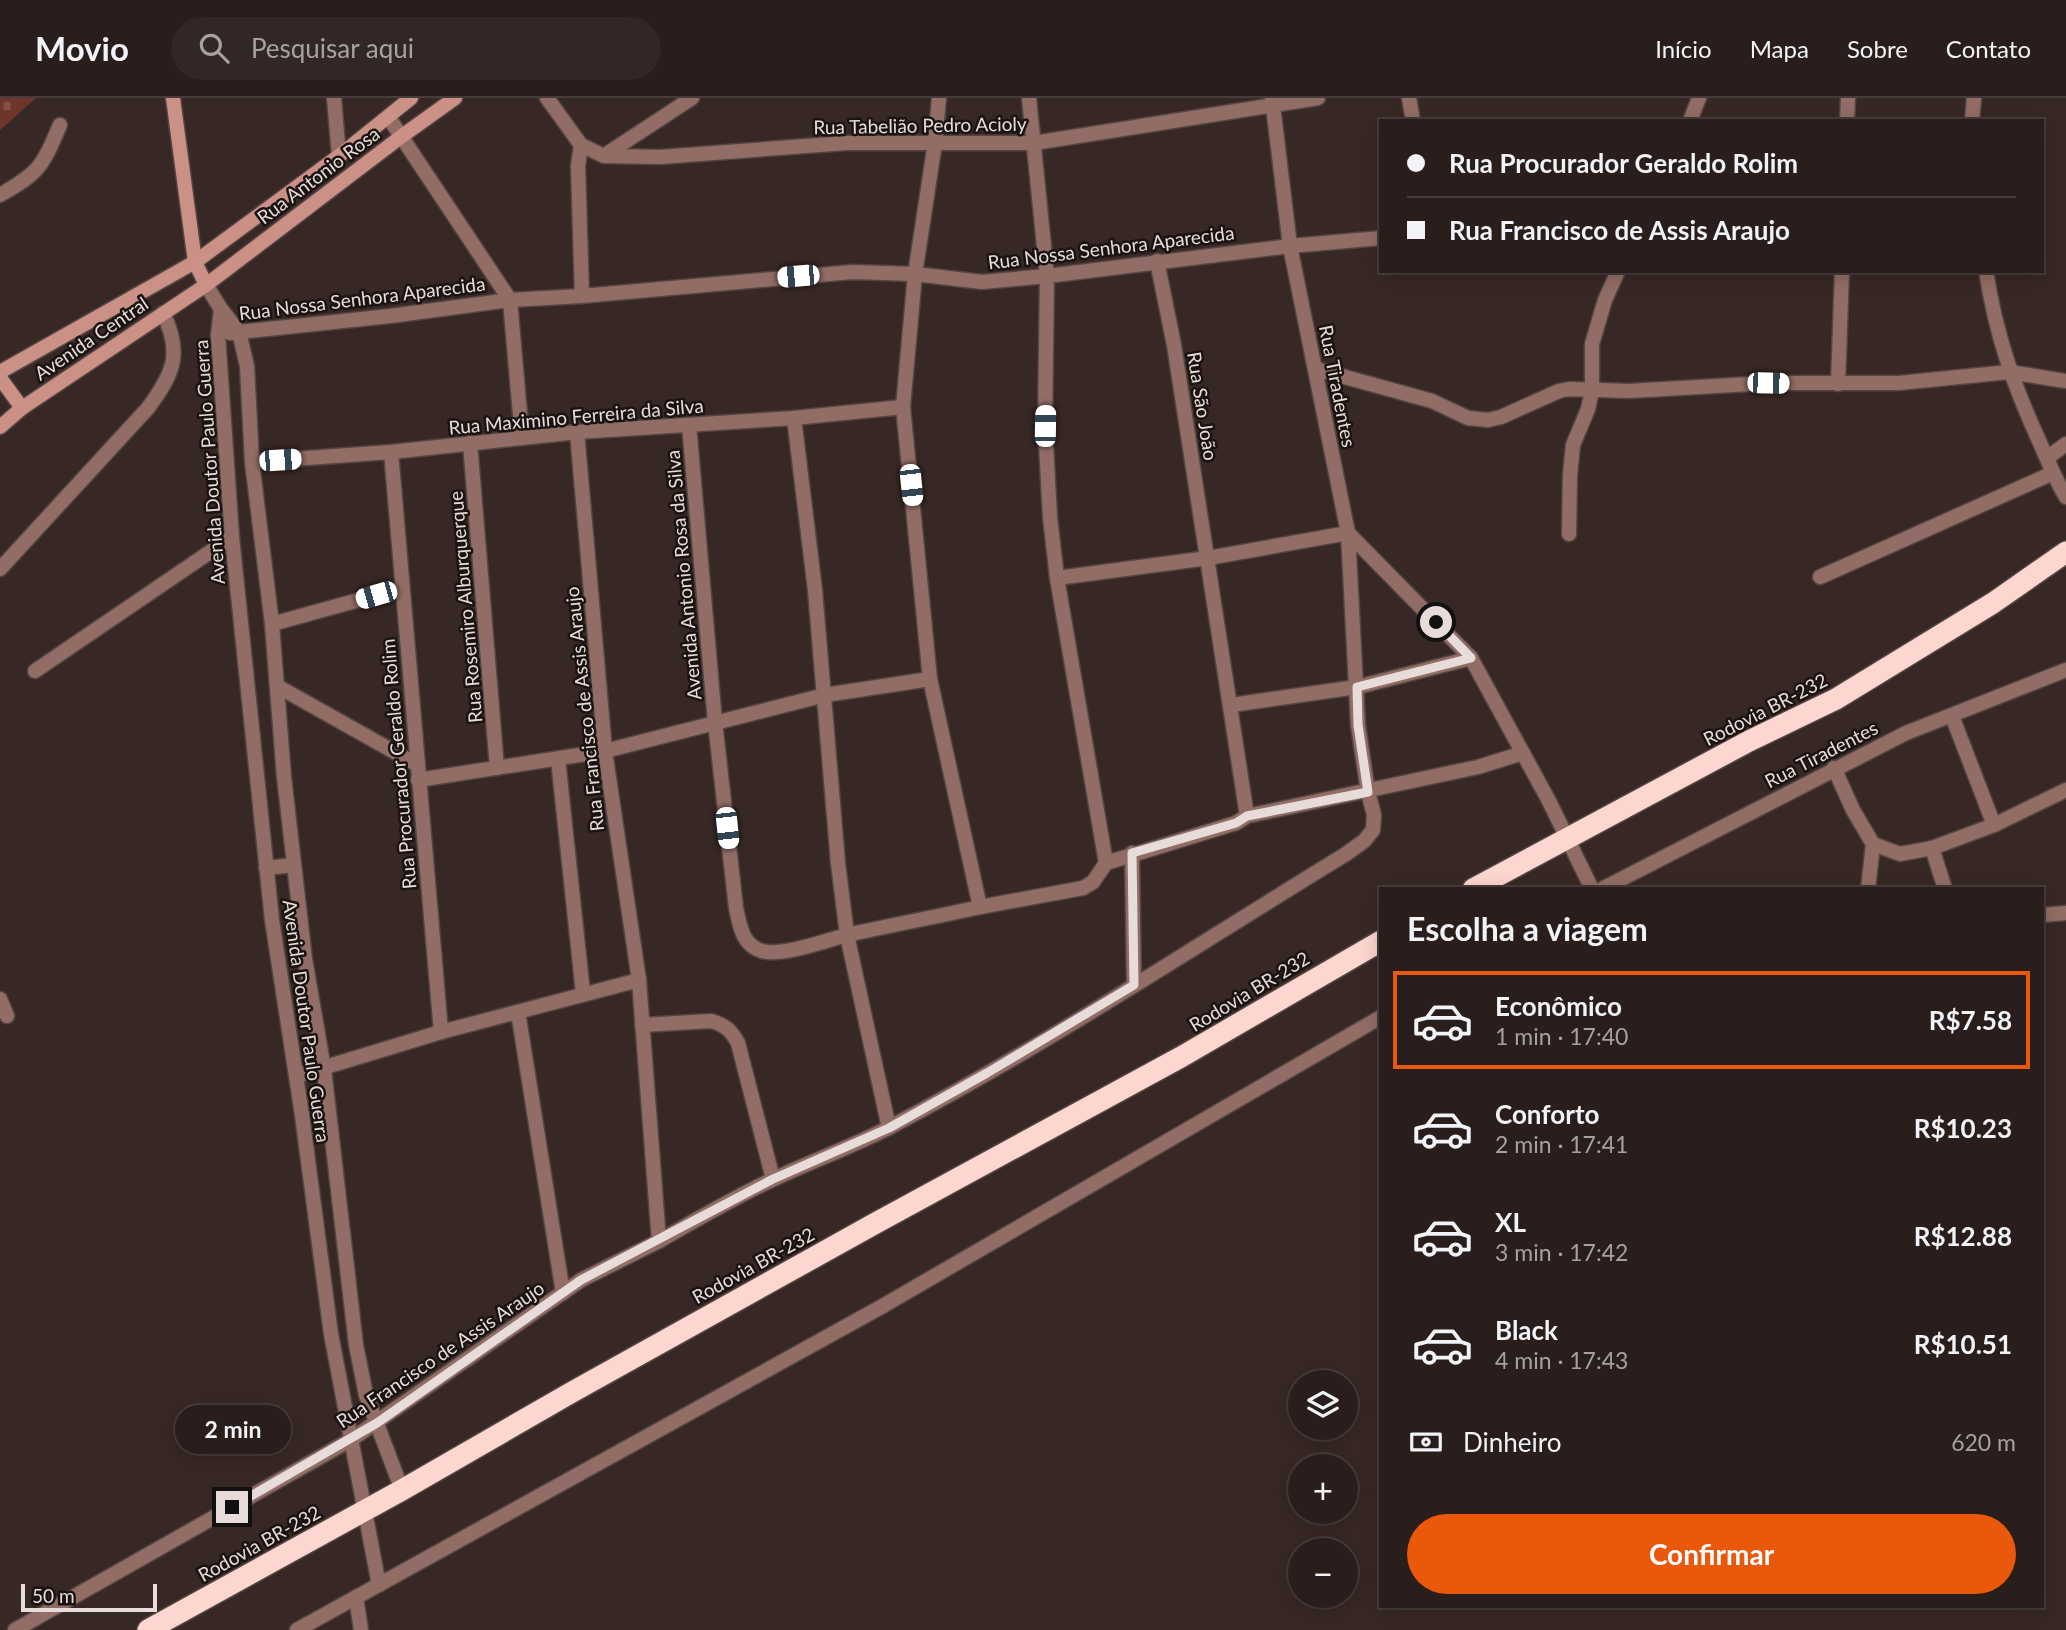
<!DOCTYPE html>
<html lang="pt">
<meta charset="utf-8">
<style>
body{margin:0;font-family:Lato,sans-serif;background:#322725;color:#f1f3f6;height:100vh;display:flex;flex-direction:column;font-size:26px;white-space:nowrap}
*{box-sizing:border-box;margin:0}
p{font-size:23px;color:#a5a2a3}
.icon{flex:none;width:38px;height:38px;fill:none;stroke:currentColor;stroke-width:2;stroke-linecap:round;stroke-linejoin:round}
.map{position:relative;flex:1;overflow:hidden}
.sheet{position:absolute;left:1379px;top:789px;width:665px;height:721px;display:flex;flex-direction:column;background:#2a1e1c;border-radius:0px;box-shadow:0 4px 18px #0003,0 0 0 2px #463c3b}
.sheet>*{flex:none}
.top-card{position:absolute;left:1379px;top:21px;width:665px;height:154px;border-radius:0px;box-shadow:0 4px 18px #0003,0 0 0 2px #463c3b;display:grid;align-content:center;height:154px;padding:0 28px;background:#2a1e1c}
.tools{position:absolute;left:1288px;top:1272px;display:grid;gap:14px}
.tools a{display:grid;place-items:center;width:70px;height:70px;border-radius:50%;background:#2a1e1c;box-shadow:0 4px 18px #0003,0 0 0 2px #463c3b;font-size:35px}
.scale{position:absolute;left:21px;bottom:18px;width:136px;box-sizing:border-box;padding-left:7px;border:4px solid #e7dcd9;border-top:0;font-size:19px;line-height:24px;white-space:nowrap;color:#e7dcd9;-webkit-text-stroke:5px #1a1311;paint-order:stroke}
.end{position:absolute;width:32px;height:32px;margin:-16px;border:9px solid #e7dcd9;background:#111;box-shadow:0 0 0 4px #111}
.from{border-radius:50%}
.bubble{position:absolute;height:49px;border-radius:24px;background:#2a1e1c;box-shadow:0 4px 18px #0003,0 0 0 2px #463c3b;font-size:23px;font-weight:700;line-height:49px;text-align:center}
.car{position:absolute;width:21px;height:42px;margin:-21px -10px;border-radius:9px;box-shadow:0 0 5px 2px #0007;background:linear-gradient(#fff 24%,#345 0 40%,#fff 0 76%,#345 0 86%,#fff 0)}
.top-card b{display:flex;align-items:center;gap:24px;height:66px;font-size:26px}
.top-card b+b{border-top:2px solid #463c3b}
.top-card i{width:18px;height:18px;background:#f1f3f6}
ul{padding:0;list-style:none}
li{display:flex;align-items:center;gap:21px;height:98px;margin:0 14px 10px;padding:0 14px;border:4px solid transparent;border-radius:0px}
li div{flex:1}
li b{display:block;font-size:26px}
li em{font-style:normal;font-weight:700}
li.selected{border-color:#ea580c}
li>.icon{width:63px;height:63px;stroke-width:1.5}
h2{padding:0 28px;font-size:32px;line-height:84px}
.pay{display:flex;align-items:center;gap:18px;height:77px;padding:0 28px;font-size:26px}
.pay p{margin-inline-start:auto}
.primary-button{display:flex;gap:14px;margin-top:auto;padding:14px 28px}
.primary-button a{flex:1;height:80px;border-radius:42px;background:#ea580c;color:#fff;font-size:28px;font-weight:700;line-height:80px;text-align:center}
header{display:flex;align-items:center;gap:42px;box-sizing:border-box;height:98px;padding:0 35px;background:#2a1e1c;border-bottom:2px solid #463c3b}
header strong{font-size:33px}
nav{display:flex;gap:38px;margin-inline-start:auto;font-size:24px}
.search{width:490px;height:63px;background:#322725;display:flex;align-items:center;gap:18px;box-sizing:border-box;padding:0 24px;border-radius:38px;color:#a5a2a3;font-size:26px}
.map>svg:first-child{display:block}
.cemetery{fill:url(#cemetery-stones)}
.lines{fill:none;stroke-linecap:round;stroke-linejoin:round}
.street-casing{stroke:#544542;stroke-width:17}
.secondary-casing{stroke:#544542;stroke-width:17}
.highway-casing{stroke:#544542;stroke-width:24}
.street{stroke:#926d66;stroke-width:14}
.secondary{stroke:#cc9186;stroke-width:14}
.highway{stroke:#fcd6cf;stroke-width:21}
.route{stroke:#e7dcd9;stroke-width:9}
.labels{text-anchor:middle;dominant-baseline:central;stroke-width:5;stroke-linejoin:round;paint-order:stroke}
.street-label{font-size:19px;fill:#e7dcd9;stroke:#1a1311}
</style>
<header>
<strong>Movio</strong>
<div class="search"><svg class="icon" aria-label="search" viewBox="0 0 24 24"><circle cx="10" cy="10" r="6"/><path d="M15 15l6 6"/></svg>Pesquisar aqui</div>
<nav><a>Início</a><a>Mapa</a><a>Sobre</a><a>Contato</a></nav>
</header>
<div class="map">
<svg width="2066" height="1532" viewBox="0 0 2066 1532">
<defs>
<pattern id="cemetery-stones" width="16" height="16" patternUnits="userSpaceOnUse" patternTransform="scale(1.75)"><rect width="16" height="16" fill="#6f342a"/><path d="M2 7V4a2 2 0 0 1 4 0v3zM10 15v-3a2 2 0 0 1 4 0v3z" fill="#845148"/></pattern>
</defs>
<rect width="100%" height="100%" fill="#382825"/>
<polygon class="cemetery" points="0,0 36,0 0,32"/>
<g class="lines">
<defs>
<g id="street">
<polyline points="334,0 339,58"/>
<polyline points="547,0 581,47 604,58 660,59 846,45 1034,45 1318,0"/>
<polyline points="939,0 935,45 915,176 903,309 930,581 980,809 1083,790 1093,784 1106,765 1236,725 1247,718 1478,669 1523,655"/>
<polyline points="1029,0 1047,178 1045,328 1050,419 1057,480 1106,765"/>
<polyline points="1409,0 1413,23"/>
<polyline points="389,20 510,202 522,339"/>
<polyline points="1690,23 1699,0"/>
<polyline points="1847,23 1848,0"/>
<polyline points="1972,23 1974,0"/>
<polyline points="581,47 578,68 582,198"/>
<polyline points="605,57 692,0"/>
<path d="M0,97c40,-23 42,-28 60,-70"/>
<polyline points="1157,163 1174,247 1247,718"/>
<path d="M1986,173c10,64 27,113 54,172 8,18 15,36 26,54"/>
<polyline points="206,187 221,211 239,234 247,268 252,364 272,526 284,679 305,861 324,971 356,1247 366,1297 402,1392"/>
<polyline points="221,211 218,237 232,439 272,822 302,1017 331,1236 379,1487"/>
<polyline points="230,235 390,218 510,202 582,198 852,174 915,176 982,184 1047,178 1290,148 1381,140"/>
<polyline points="1316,271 1432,303 1468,320 1488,322 1501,319 1559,293 1569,291 1629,293 1768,285 1899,285 2009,274 2066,283"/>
<polyline points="1838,286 1842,173"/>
<polyline points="794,320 815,492 838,765 847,837 889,1030"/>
<path d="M689,327l26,297 21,186c4,18 6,37 26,43 20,6 65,-11 85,-16 44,-10 89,-18 133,-28"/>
<polyline points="470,345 497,670"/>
<polyline points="391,354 441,934"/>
<polyline points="2047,360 2066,346"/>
<polyline points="252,364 391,354 577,334 794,320 903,309"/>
<polyline points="1348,435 1471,560 1549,703 1592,791"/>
<polyline points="1569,436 1570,377 1573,347 1588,311 1592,293 1592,246 1605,202 1618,173"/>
<path d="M0,471l148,-161c25,-34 35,-54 15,-95"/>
<polyline points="1820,479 2053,375"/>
<polyline points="1057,480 1208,460 1348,435"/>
<polyline points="272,526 402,490"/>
<polyline points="35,573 232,439"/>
<polyline points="277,588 416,666"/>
<polyline points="1231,607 1357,589 1471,560"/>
<polyline points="1952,618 1994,727"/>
<polyline points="558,661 583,895"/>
<polyline points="1834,670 1853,712 1873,746 1868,791"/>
<polyline points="418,682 605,653 825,597 930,581"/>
<polyline points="1873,746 1900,756 1932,750 1994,727 2066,692"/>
<polyline points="1932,750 1945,791"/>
<polyline points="1132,755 1134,887"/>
<polyline points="266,770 294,767"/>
<polyline points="1602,791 1906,635 2066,572"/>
<polyline points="2042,817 2066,815"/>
<polyline points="0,901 7,918"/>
<polyline points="518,914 563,1195"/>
<path d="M642,927l69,-4c14,4 20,9 27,22l35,136"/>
<polyline points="296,978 441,934 639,882"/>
<path d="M659,1143c39,-22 77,-45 117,-63 38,-18 78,-32 116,-52 156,-82 303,-180 454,-272l18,-13 9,-11 1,-15 -6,-23 -10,-67 -10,-192 -58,-287 -18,-148"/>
<polyline points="356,1499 361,1532"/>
<polyline points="15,1532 352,1341 581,1182 659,1143 639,882 605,653 577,334"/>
<polyline points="297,1532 881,1209 1381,919"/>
</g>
<g id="secondary">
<polyline points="173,0 195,164 206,187"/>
<polyline points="0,274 195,164 339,58 411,0"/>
<polyline points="0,280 22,310"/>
<polyline points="0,329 22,310 206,187 402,38 455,0"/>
</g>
<g id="highway">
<polyline points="1473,791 1749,643 1836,601 1993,505 2066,454"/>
<polyline points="148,1532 402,1392 574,1293 874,1126 1181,959 1381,843"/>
</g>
</defs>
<use href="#street" class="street-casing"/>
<use href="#secondary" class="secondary-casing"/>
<use href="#highway" class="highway-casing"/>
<use href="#street" class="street"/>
<use href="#secondary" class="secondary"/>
<use href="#highway" class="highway"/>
</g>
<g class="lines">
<polyline class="route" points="232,1409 377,1325 581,1182 773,1081 889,1030 987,975 1134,887 1132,755 1236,725 1247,718 1368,694 1358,627 1357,589 1471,560 1436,524"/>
</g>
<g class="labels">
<g class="street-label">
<text transform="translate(920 27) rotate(-1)">Rua Tabelião Pedro Acioly</text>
<text transform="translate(318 77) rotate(-37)">Rua Antonio Rosa</text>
<text transform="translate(1111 149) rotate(-7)">Rua Nossa Senhora Aparecida</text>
<text transform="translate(362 200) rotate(-7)">Rua Nossa Senhora Aparecida</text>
<text transform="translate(91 240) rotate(-34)">Avenida Central</text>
<text transform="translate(1338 288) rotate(79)">Rua Tiradentes</text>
<text transform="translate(1203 308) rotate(81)">Rua São João</text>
<text transform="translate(576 318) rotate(-5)">Rua Maximino Ferreira da Silva</text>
<text transform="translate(209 364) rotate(-94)">Avenida Doutor Paulo Guerra</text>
<text transform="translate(683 477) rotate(-95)">Avenida Antonio Rosa da Silva</text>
<text transform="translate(465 509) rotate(-95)">Rua Rosemiro Alburquerque</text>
<text transform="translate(584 611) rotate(-96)">Rua Francisco de Assis Araujo</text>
<text transform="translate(1765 611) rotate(-27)">Rodovia BR-232</text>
<text transform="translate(1821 656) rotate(-27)">Rua Tiradentes</text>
<text transform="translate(398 666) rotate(-95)">Rua Procurador Geraldo Rolim</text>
<text transform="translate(1249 893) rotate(-31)">Rodovia BR-232</text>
<text transform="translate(307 923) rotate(82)">Avenida Doutor Paulo Guerra</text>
<text transform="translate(753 1167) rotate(-29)">Rodovia BR-232</text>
<text transform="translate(440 1256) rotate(-34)">Rua Francisco de Assis Araujo</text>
<text transform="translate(259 1445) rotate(-29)">Rodovia BR-232</text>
</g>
</g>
</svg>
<div class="tools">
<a><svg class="icon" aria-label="layers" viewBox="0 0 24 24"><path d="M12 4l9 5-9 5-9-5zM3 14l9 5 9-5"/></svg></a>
<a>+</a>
<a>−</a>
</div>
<div class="scale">50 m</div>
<i class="end from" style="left:1436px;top:524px"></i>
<i class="end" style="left:232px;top:1409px"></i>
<div class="bubble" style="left:175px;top:1307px;width:116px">2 min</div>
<i class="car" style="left:798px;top:178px;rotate:265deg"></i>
<i class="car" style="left:1768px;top:285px;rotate:91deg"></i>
<i class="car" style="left:1045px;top:328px;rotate:1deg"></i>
<i class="car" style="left:280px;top:362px;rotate:86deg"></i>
<i class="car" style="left:911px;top:387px;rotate:174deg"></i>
<i class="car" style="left:376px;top:497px;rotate:254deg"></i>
<i class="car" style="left:727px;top:730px;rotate:174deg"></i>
<div class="top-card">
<b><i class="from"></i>Rua Procurador Geraldo Rolim</b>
<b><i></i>Rua Francisco de Assis Araujo</b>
</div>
<section class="sheet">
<h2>Escolha a viagem</h2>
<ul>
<li class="selected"><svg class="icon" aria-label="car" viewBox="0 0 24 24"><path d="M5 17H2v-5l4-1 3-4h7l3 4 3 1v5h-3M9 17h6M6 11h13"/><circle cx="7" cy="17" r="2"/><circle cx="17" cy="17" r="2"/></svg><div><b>Econômico</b><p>1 min · 17:40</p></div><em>R$7.58</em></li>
<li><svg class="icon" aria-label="car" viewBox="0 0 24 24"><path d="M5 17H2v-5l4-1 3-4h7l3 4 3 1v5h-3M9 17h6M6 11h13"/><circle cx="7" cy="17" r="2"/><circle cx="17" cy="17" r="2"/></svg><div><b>Conforto</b><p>2 min · 17:41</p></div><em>R$10.23</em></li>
<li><svg class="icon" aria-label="car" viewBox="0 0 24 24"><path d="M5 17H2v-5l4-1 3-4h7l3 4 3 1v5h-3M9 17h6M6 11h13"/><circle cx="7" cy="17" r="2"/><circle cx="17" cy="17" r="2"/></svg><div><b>XL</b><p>3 min · 17:42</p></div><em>R$12.88</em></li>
<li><svg class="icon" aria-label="car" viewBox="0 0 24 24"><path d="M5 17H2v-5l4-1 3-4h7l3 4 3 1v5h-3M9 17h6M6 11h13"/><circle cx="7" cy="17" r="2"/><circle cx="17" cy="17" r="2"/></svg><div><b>Black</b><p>4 min · 17:43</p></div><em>R$10.51</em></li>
</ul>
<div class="pay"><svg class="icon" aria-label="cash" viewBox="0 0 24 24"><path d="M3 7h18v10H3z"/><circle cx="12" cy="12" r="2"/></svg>Dinheiro<p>620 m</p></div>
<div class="primary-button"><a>Confirmar</a></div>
</section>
</div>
